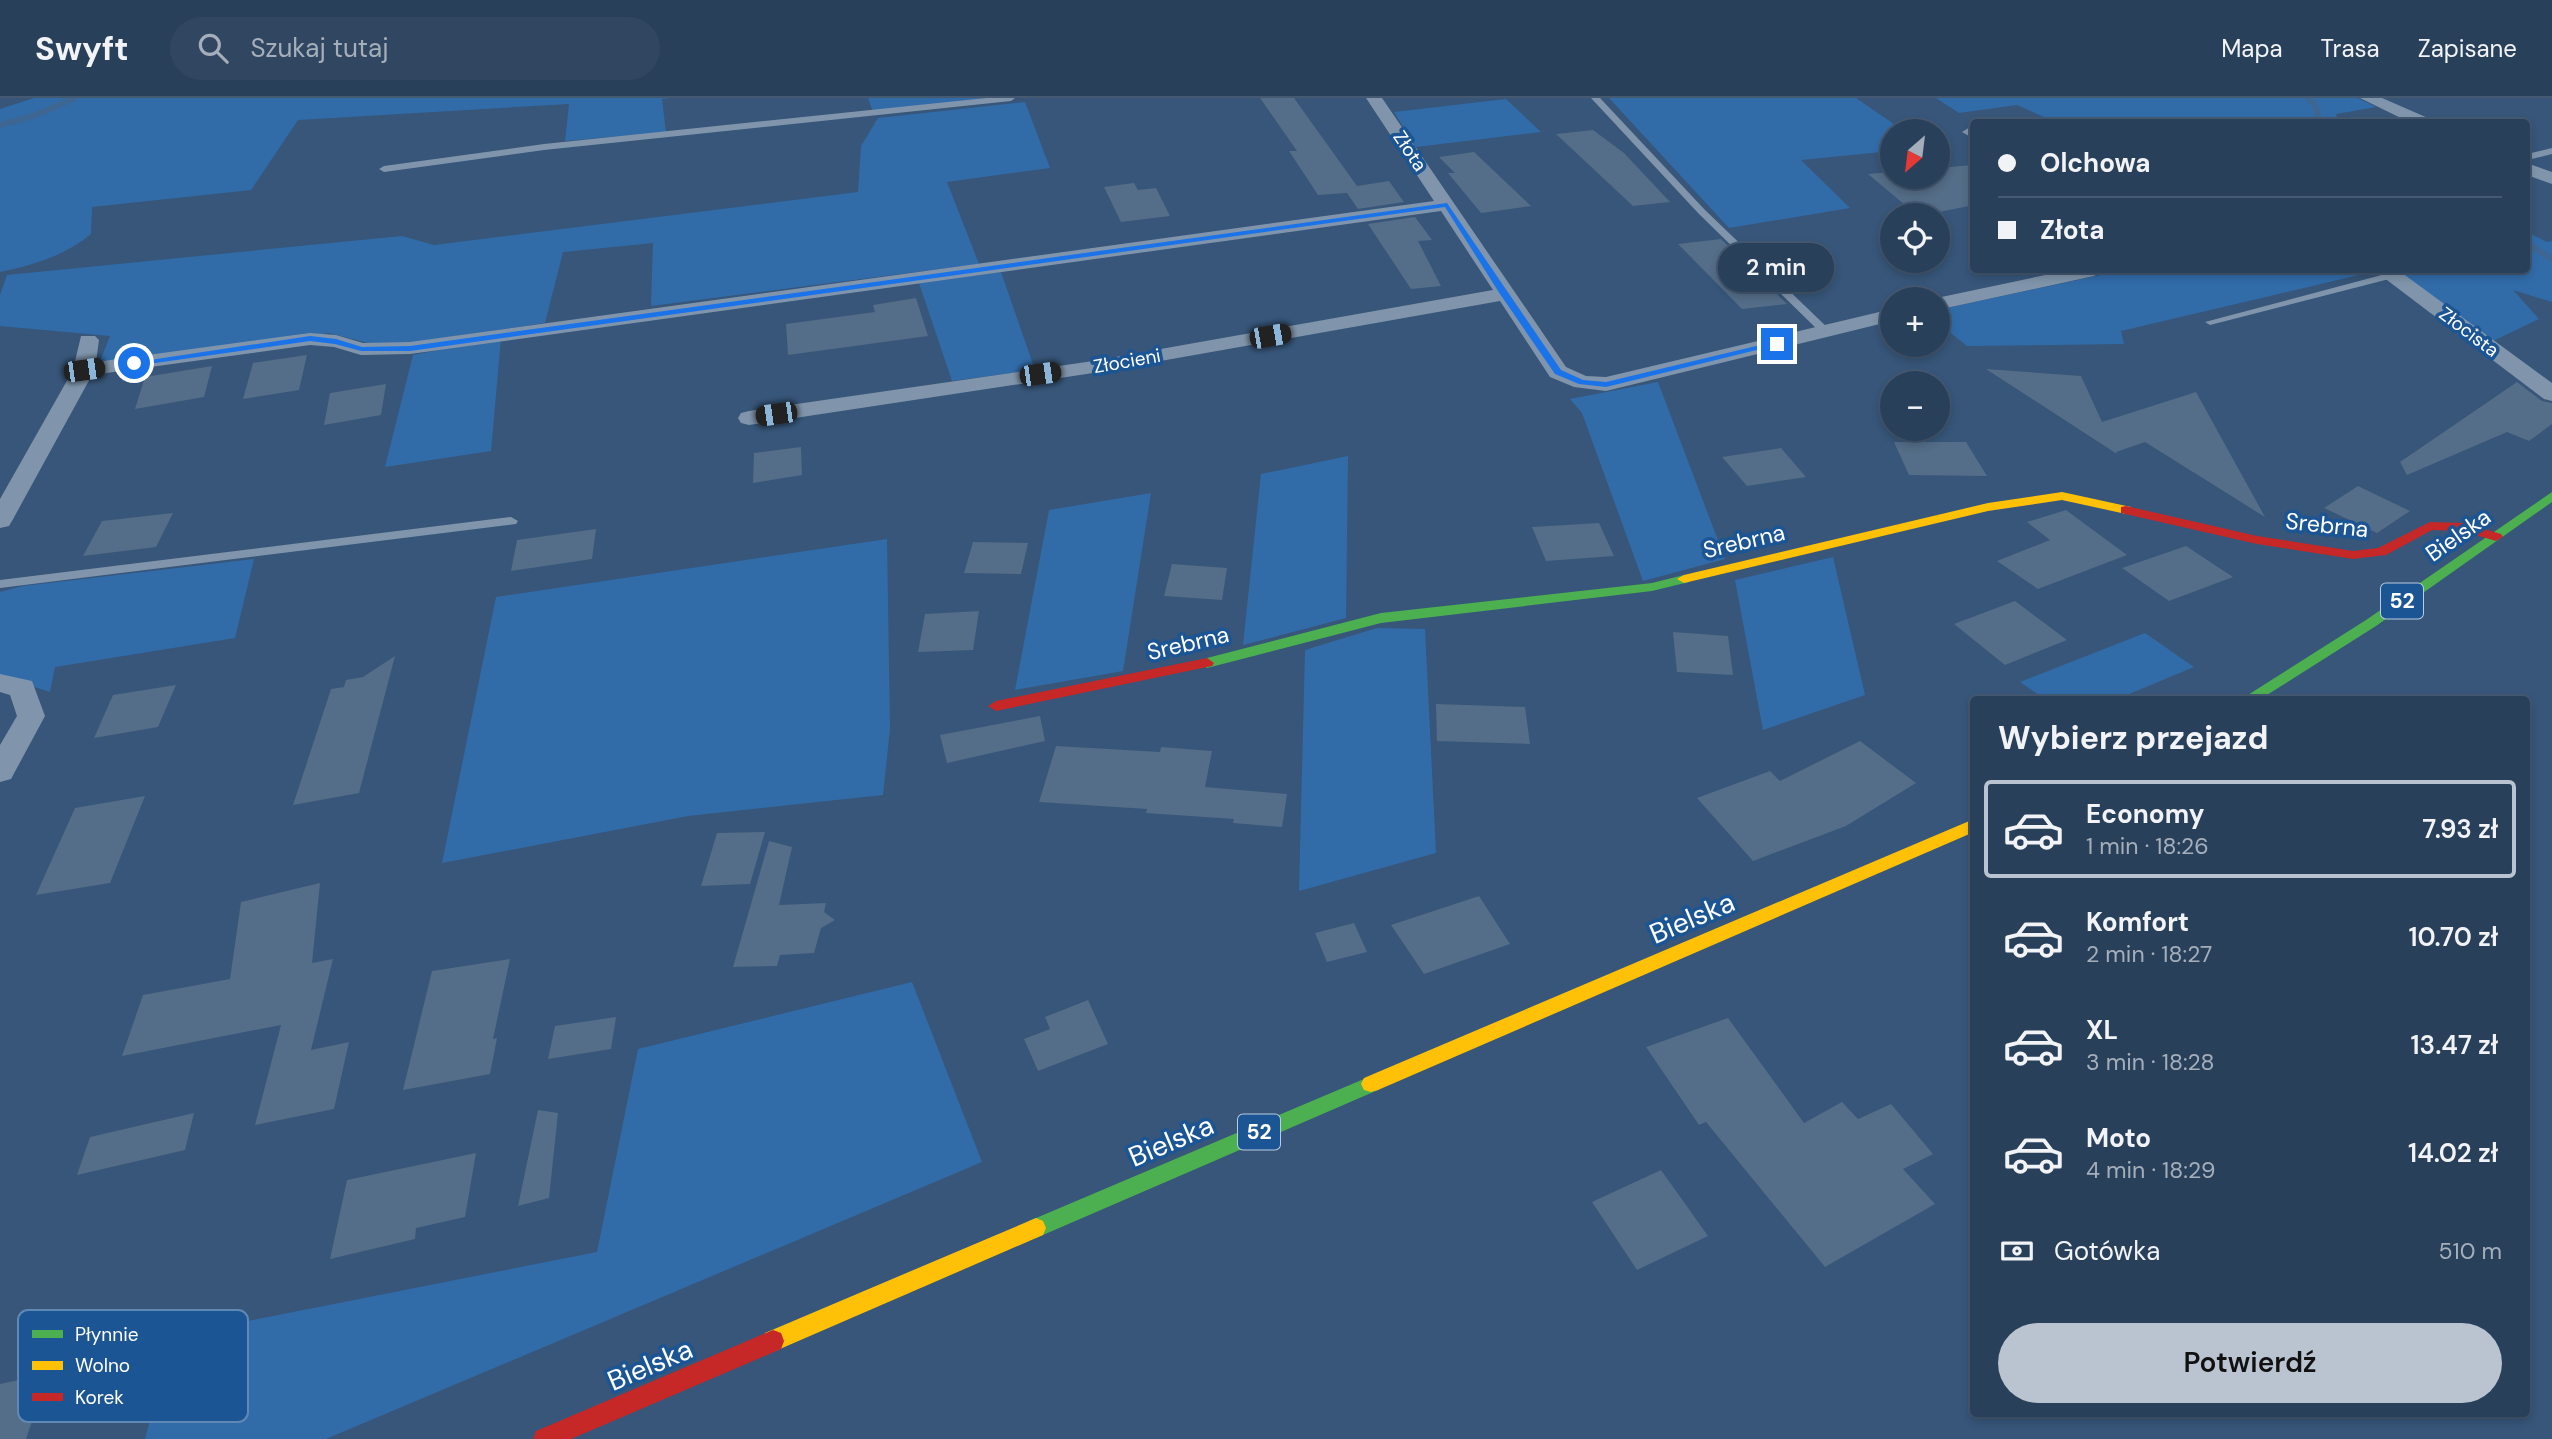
<!DOCTYPE html>
<html lang="pl">
<meta charset="utf-8">
<style>
body{margin:0;font-family:"DM Sans",sans-serif;background:#314761;color:#f1f3f6;height:100vh;display:flex;flex-direction:column;font-size:26px;white-space:nowrap}
*{box-sizing:border-box;margin:0}
p{font-size:23px;color:#a5afbb}
.icon{flex:none;width:38px;height:38px;fill:none;stroke:currentColor;stroke-width:2;stroke-linecap:round;stroke-linejoin:round}
.map{position:relative;flex:1;overflow:hidden}
.panel{position:absolute;left:1970px;top:598px;width:560px;height:721px;display:flex;flex-direction:column;background:#29405b;border-radius:7px;box-shadow:0 4px 10px #0003,0 0 0 2px #455971}
.panel>*{flex:none}
.guide{position:absolute;left:1970px;top:21px;width:560px;height:154px;border-radius:7px;box-shadow:0 4px 10px #0003,0 0 0 2px #455971;display:grid;align-content:center;height:154px;padding:0 28px;background:#29405b}
.needle{width:46px;rotate:208deg}
.controls{position:absolute;left:1880px;top:21px;display:grid;gap:14px}
.controls a{display:grid;place-items:center;width:70px;height:70px;border-radius:50%;background:#29405b;box-shadow:0 4px 10px #0003,0 0 0 2px #455971;font-size:35px}
.end{position:absolute;width:32px;height:32px;margin:-16px;border:9px solid #1a73e8;background:#fff;box-shadow:0 0 0 4px #fff}
.from{border-radius:50%}
.bubble{position:absolute;height:49px;border-radius:24px;background:#29405b;box-shadow:0 4px 10px #0003,0 0 0 2px #455971;font-size:23px;font-weight:600;line-height:49px;text-align:center}
.car{position:absolute;width:21px;height:42px;margin:-21px -10px;border-radius:9px;box-shadow:0 0 5px 2px #0007;background:linear-gradient(#222 24%,#8ab4d8 0 40%,#222 0 76%,#8ab4d8 0 86%,#222 0)}
.guide b{display:flex;align-items:center;gap:24px;height:66px;font-size:26px}
.guide b+b{border-top:2px solid #455971}
.guide i{width:18px;height:18px;background:#f1f3f6}
ul{padding:0;list-style:none}
li{display:flex;align-items:center;gap:21px;height:98px;margin:0 14px 10px;padding:0 14px;border:4px solid transparent;border-radius:7px}
li div{flex:1}
li b{display:block;font-size:26px}
li em{font-style:normal;font-weight:600}
li.active{border-color:#b9c4d0}
li>.icon{width:63px;height:63px;stroke-width:1.5}
h2{padding:0 28px;font-size:32px;line-height:84px}
.pay{display:flex;align-items:center;gap:18px;height:77px;padding:0 28px;font-size:26px}
.pay p{margin-inline-start:auto}
.button{display:flex;gap:14px;margin-top:auto;padding:14px 28px}
.button a{flex:1;height:80px;border-radius:42px;background:#b9c4d0;color:#111;font-size:28px;font-weight:600;line-height:80px;text-align:center}
header{display:flex;align-items:center;gap:42px;box-sizing:border-box;height:98px;padding:0 35px;background:#29405b;border-bottom:2px solid #455971}
header strong{font-size:33px}
nav{display:flex;gap:38px;margin-inline-start:auto;font-size:24px}
.search{width:490px;height:63px;background:#314761;display:flex;align-items:center;gap:18px;box-sizing:border-box;padding:0 24px;border-radius:38px;color:#a5afbb;font-size:26px}
.map>svg:first-child{display:block}
.green{fill:#316ca9}
.lines{fill:none;stroke-linecap:round;stroke-linejoin:round}
.stream{stroke:#3d6692;stroke-width:6}
.building{fill:#546d88}
.lane{fill:#8095ab;fill-rule:evenodd}
.street{fill:#8095ab;fill-rule:evenodd}
.fast{fill:#4caf50;fill-rule:evenodd}
.slow{fill:#ffc107;fill-rule:evenodd}
.jam{fill:#c62828;fill-rule:evenodd}
.route{fill:#1a73e8}
.labels{text-anchor:middle;dominant-baseline:central;stroke-width:7;stroke-linejoin:round;paint-order:stroke}
.far-street-label{font-size:19px;fill:#fff;stroke:#1c5594}
.shield{fill:#1c5594;stroke:#bbccdf;stroke-width:2}
.shield-label{font-size:21px;font-weight:bold;fill:#fff}
.street-label{font-size:23px;fill:#fff;stroke:#1c5594}
.near-street-label{font-size:28px;fill:#fff;stroke:#1c5594}
.key{fill:#1c5594;stroke:#6088b4;stroke-width:2}
.key-label{font-size:19px;fill:#fff}
</style>
<header>
<strong>Swyft</strong>
<div class="search"><svg class="icon" aria-label="search" viewBox="0 0 24 24"><circle cx="10" cy="10" r="6"/><path d="M15 15l6 6"/></svg>Szukaj tutaj</div>
<nav><a>Mapa</a><a>Trasa</a><a>Zapisane</a></nav>
</header>
<div class="map">
<svg width="2552" height="1341" viewBox="0 0 2552 1341">
<rect width="100%" height="100%" fill="#375679"/>
<g class="green">
<path d="M34,0h636l-8,1 4,33 -101,9 4,-37 -271,16 -47,70 -159,17 -1,27c-27,22 -57,31 -91,38v-163z"/>
<polygon points="868,0 985,0 873,14"/>
<polygon points="1609,0 1856,0 1904,33 1892,33 1892,53 1801,62 1850,110 1729,130"/>
<polygon points="1936,0 2358,0 2376,9 2336,16 2339,24 2055,24 2017,7 1959,15"/>
<polygon points="1506,1 1541,34 1416,49 1394,14"/>
<polygon points="1025,4 1050,70 947,84 979,166 651,208 653,145 563,154 545,225 415,244 372,246 329,235 99,266 110,238 0,228 0,197 7,177 402,138 434,147 858,94 861,48 878,20"/>
<polygon points="2527,134 2547,144 2552,143 2552,204 2513,192 2539,221 2491,244 2396,172 2527,172"/>
<polygon points="2124,172 2380,172 2121,233 2124,246 1967,248 1937,224 1937,212"/>
<polygon points="1001,174 1035,272 952,283 919,185"/>
<polygon points="501,240 491,353 385,369 413,257"/>
<polygon points="1658,284 1725,461 1643,483 1582,315 1570,301"/>
<polygon points="1348,358 1346,520 1243,547 1261,376"/>
<polygon points="1151,395 1123,573 1015,592 1049,412"/>
<polygon points="887,441 890,631 883,697 688,718 442,765 496,499"/>
<polygon points="1833,459 1865,597 1763,632 1735,482"/>
<polygon points="254,461 235,540 55,569 50,594 0,578 0,494 23,488"/>
<polygon points="1377,530 1425,531 1436,755 1299,793 1305,552"/>
<polygon points="2145,535 2194,569 2115,602 2046,602 2020,584"/>
<polygon points="912,884 982,1064 326,1341 145,1341 172,1238 597,1154 638,951"/>
</g>
<g class="lines">
<g class="stream">
<polyline points="2308,0 2315,7 2320,24"/>
<polyline points="0,27 33,18 75,0"/>
<polyline points="2527,145 2552,161"/>
</g>
</g>
<g class="building">
<polygon points="1260,0 1294,0 1357,88 1389,83 1404,104 1358,111 1347,95 1318,97 1289,53 1297,53"/>
<polygon points="1593,32 1624,55 1670,104 1633,108 1556,36"/>
<polygon points="1474,54 1531,108 1481,115 1448,75 1455,75 1439,59"/>
<polygon points="1974,67 1974,107 1924,117 1917,117 1868,76 1892,74 1892,79 1937,79 1937,70"/>
<polygon points="1134,85 1138,92 1156,90 1170,118 1121,124 1104,89"/>
<polygon points="1415,119 1432,142 1418,143 1441,188 1411,191 1368,126"/>
<polygon points="1721,141 1787,206 1742,211 1678,146"/>
<polygon points="916,200 928,238 788,257 786,226 875,214 873,207"/>
<polygon points="307,257 299,292 243,301 253,265"/>
<polygon points="212,268 204,299 135,311 145,279"/>
<polygon points="1986,271 2081,278 2102,324 2196,294 2265,419 2145,344 2116,354 2117,356"/>
<polygon points="2517,284 2542,303 2552,305 2552,326 2529,343 2507,334 2407,377 2400,364"/>
<polygon points="386,286 381,317 324,327 330,295"/>
<polygon points="1894,344 1966,344 1987,378 1909,377"/>
<polygon points="801,349 802,377 753,385 754,355"/>
<polygon points="1781,350 1806,379 1747,388 1722,359"/>
<polygon points="2358,388 2410,413 2377,435 2324,410"/>
<polygon points="2066,412 2127,457 2038,491 1997,463 2050,442 2027,424"/>
<polygon points="173,415 156,449 83,458 102,423"/>
<polygon points="1599,425 1614,458 1546,463 1532,429"/>
<polygon points="596,431 592,461 511,473 517,442"/>
<polygon points="973,444 1028,445 1021,476 964,475"/>
<polygon points="2186,448 2233,479 2169,503 2122,470"/>
<polygon points="1172,466 1227,470 1222,502 1164,498"/>
<polygon points="2015,503 2067,542 2005,567 1954,526"/>
<polygon points="979,513 973,552 918,554 925,516"/>
<polygon points="1673,534 1728,538 1733,577 1677,574"/>
<polygon points="395,558 359,695 293,707 331,591 344,589 346,582 363,579"/>
<polygon points="176,587 158,629 94,640 113,597"/>
<polygon points="1436,606 1525,609 1530,646 1437,643"/>
<polygon points="1040,618 1045,643 947,665 940,637"/>
<polygon points="1860,643 1916,685 1846,728 1753,763 1697,700 1770,673 1780,683"/>
<polygon points="1056,648 1160,654 1161,649 1212,653 1205,689 1287,696 1282,729 1233,725 1234,721 1146,715 1147,711 1039,704"/>
<polygon points="145,698 110,785 36,797 75,710"/>
<polygon points="765,734 750,786 701,788 717,735"/>
<polygon points="769,743 792,749 779,807 826,805 824,814 835,822 821,830 814,855 780,857 777,868 733,869"/>
<polygon points="320,785 312,865 333,861 311,952 349,944 334,1011 255,1027 281,927 122,958 143,897 230,881 241,804"/>
<polygon points="1479,798 1510,846 1424,876 1391,827"/>
<polygon points="1354,825 1367,854 1327,864 1315,835"/>
<polygon points="510,861 493,941 497,940 490,976 403,992 432,873"/>
<polygon points="1088,902 1108,946 1038,973 1024,941 1050,931 1045,919"/>
<polygon points="616,919 611,951 548,961 555,928"/>
<polygon points="1728,920 1804,1025 1842,1004 1858,1021 1891,1006 1933,1056 1903,1071 1935,1106 1825,1169 1706,1024 1699,1027 1646,949"/>
<polygon points="538,1012 558,1015 549,1100 518,1108"/>
<polygon points="194,1015 185,1052 77,1077 90,1039"/>
<polygon points="476,1055 465,1119 416,1130 415,1141 330,1161 347,1082"/>
<polygon points="1661,1072 1708,1138 1637,1172 1592,1104"/>
<polygon points="48,1276 26,1341 0,1341 0,1286"/>
</g>
<g class="lines">
<g class="lane">
<polygon points="986,0 1015,0 1011,3 544,52 384,74 379,71 384,68 544,46"/>
<polygon points="1591,0 1600,0 1705,112 1830,232 1830,236 1822,236 1699,116"/>
<polygon points="2552,50 2552,56 2527,62 2527,56"/>
<polygon points="2393,174 2397,175 2397,179 2210,227 2205,224"/>
<polygon points="511,419 518,423 516,426 0,490 0,482"/>
</g>
<g class="street">
<polygon points="1366,0 1382,0 1566,269 1586,278 1606,279 1892,211 1892,223 1606,293 1574,289 1550,279 1500,203 1093,275 749,327 741,325 738,320 741,315 749,313 1093,263 1493,192 1441,113 410,256 361,257 334,249 310,247 92,277 12,423 9,428 0,430 0,401 73,272 81,238 95,238 99,242 96,264 310,235 336,237 363,245 410,244 1434,103"/>
<polygon points="2360,0 2382,0 2428,20 2430,24 2409,24"/>
<polygon points="1970,29 1974,30 1974,41 1962,34"/>
<polygon points="2527,65 2552,74 2552,86 2527,77"/>
<polygon points="2069,172 2104,172 2094,178 1937,212 1937,201 1932,201"/>
<polygon points="2377,172 2398,172 2552,285 2552,303 2544,301 2379,176"/>
<polygon points="0,576 32,583 45,618 11,681 0,684 0,647 17,618 10,597 0,594"/>
</g>
<g class="fast">
<polygon points="2552,394 2552,404 2376,528 2259,602 2240,602 2366,522"/>
<polygon points="1684,477 1691,481 1689,484 1652,493 1381,525 1207,570 1200,565 1207,560 1381,515 1652,485"/>
<polygon points="1371,978 1378,980 1381,986 1378,992 1043,1137 1036,1140 1029,1137 1026,1130 1029,1123"/>
</g>
<g class="slow">
<polygon points="2062,394 2131,409 2132,412 2126,416 2062,402 1988,413 1684,485 1677,481 1684,477 1988,405"/>
<polygon points="1974,721 1974,734 1378,992 1371,994 1364,992 1361,986 1364,980"/>
<polygon points="1036,1120 1043,1123 1046,1130 1043,1137 773,1254 765,1251 762,1243 765,1235"/>
</g>
<g class="jam">
<polygon points="2126,408 2257,438 2353,453 2378,450 2430,424 2463,425 2501,436 2503,439 2496,443 2462,433 2432,432 2386,457 2353,461 2257,446 2121,415 2121,409"/>
<polygon points="1207,560 1214,565 1212,568 996,613 988,608 996,603"/>
<polygon points="773,1232 781,1235 784,1243 781,1251 571,1341 533,1341 536,1333"/>
</g>
</g>
<polygon class="route" points="1447,105 1561,272 1583,282 1606,284 1777,243 1781,246 1606,289 1579,286 1555,276 1500,196 1445,109 410,253 361,253 335,246 310,243 134,268 130,265 310,238 336,241 362,249 410,248"/>
<g class="labels">
<g class="far-street-label">
<text transform="translate(1410 53) rotate(56)">Złota</text>
<text transform="translate(2469 234) rotate(37)">Złocista</text>
<text transform="translate(1127 263) rotate(-10)">Złocieni</text>
</g>
<g class="shield">
<rect x="2381" y="485.5" width="42" height="35" rx="5"/>
<rect x="1238" y="1016.5" width="42" height="35" rx="5"/>
</g>
<g class="shield-label">
<text x="2402" y="503">52</text>
<text x="1259" y="1034">52</text>
</g>
<g class="street-label">
<text transform="translate(2327 427) rotate(6)">Srebrna</text>
<text transform="translate(2458 437) rotate(-35)">Bielska</text>
<text transform="translate(1744 443) rotate(-13)">Srebrna</text>
<text transform="translate(1188 545) rotate(-13)">Srebrna</text>
</g>
<g class="near-street-label">
<text transform="translate(1692 820) rotate(-23)">Bielska</text>
<text transform="translate(1171 1043) rotate(-23)">Bielska</text>
<text transform="translate(650 1267) rotate(-23)">Bielska</text>
</g>
</g>
<rect x="18" y="1212" width="230" height="112" rx="10" class="key"/>
<rect x="32" y="1232" width="31" height="8" fill="#4caf50"/>
<rect x="32" y="1263" width="31" height="9" fill="#ffc107"/>
<rect x="32" y="1295" width="31" height="8" fill="#c62828"/>
<g class="key-label">
<text x="75" y="1243">Płynnie</text>
<text x="75" y="1274">Wolno</text>
<text x="75" y="1306">Korek</text>
</g>
</svg>
<div class="controls">
<a><svg class="needle" viewBox="-14 -14 28 28"><path d="M0-13l5 13h-10z" fill="#e53935"/><path d="M0 13l5-13h-10z" fill="#a5afbb"/></svg></a>
<a><svg class="icon" aria-label="locate" viewBox="0 0 24 24"><circle cx="12" cy="12" r="6"/><path d="M12 2v4M12 18v4M2 12h4M18 12h4"/></svg></a>
<a>+</a>
<a>−</a>
</div>
<i class="end from" style="left:134px;top:265px"></i>
<i class="end" style="left:1777px;top:246px"></i>
<div class="bubble" style="left:1718px;top:145px;width:116px">2 min</div>
<i class="car" style="left:1270px;top:238px;rotate:80deg"></i>
<i class="car" style="left:84px;top:272px;rotate:82deg"></i>
<i class="car" style="left:1040px;top:276px;rotate:82deg"></i>
<i class="car" style="left:776px;top:316px;rotate:262deg"></i>
<div class="guide">
<b><i class="from"></i>Olchowa</b>
<b><i></i>Złota</b>
</div>
<section class="panel">
<h2>Wybierz przejazd</h2>
<ul>
<li class="active"><svg class="icon" aria-label="car" viewBox="0 0 24 24"><path d="M5 17H2v-5l4-1 3-4h7l3 4 3 1v5h-3M9 17h6M6 11h13"/><circle cx="7" cy="17" r="2"/><circle cx="17" cy="17" r="2"/></svg><div><b>Economy</b><p>1 min · 18:26</p></div><em>7.93 zł</em></li>
<li><svg class="icon" aria-label="car" viewBox="0 0 24 24"><path d="M5 17H2v-5l4-1 3-4h7l3 4 3 1v5h-3M9 17h6M6 11h13"/><circle cx="7" cy="17" r="2"/><circle cx="17" cy="17" r="2"/></svg><div><b>Komfort</b><p>2 min · 18:27</p></div><em>10.70 zł</em></li>
<li><svg class="icon" aria-label="car" viewBox="0 0 24 24"><path d="M5 17H2v-5l4-1 3-4h7l3 4 3 1v5h-3M9 17h6M6 11h13"/><circle cx="7" cy="17" r="2"/><circle cx="17" cy="17" r="2"/></svg><div><b>XL</b><p>3 min · 18:28</p></div><em>13.47 zł</em></li>
<li><svg class="icon" aria-label="car" viewBox="0 0 24 24"><path d="M5 17H2v-5l4-1 3-4h7l3 4 3 1v5h-3M9 17h6M6 11h13"/><circle cx="7" cy="17" r="2"/><circle cx="17" cy="17" r="2"/></svg><div><b>Moto</b><p>4 min · 18:29</p></div><em>14.02 zł</em></li>
</ul>
<div class="pay"><svg class="icon" aria-label="cash" viewBox="0 0 24 24"><path d="M3 7h18v10H3z"/><circle cx="12" cy="12" r="2"/></svg>Gotówka<p>510 m</p></div>
<div class="button"><a>Potwierdź</a></div>
</section>
</div>
